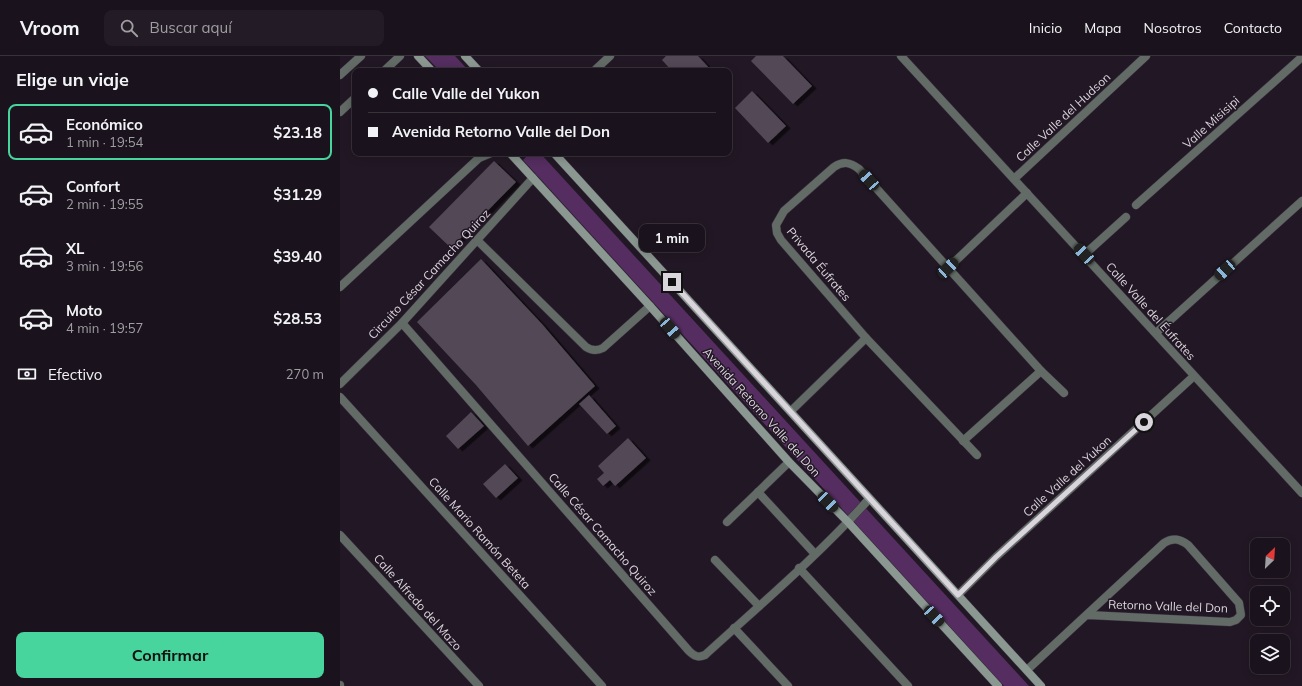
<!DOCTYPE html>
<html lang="es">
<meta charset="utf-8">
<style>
body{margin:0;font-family:Mulish,sans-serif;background:#231b25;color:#f1f3f6;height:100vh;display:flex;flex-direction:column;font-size:15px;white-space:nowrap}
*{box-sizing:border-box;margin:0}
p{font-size:13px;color:#9f9ea3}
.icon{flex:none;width:22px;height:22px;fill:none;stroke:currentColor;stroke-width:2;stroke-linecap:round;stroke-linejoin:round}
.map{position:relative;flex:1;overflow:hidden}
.side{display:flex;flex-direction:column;background:#1a121c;width:340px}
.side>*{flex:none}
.hud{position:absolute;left:12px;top:12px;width:380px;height:88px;border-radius:8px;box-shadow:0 2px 10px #0003,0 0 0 1px #38323b;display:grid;align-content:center;height:88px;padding:0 16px;background:#1a121c}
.needle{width:26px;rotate:25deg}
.tools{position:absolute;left:910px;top:482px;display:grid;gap:8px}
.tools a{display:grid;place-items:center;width:40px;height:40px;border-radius:8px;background:#1a121c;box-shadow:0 2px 10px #0003,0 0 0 1px #38323b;font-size:20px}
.end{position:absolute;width:18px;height:18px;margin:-9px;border:5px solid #dad4dc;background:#111;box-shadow:0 0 0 2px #111}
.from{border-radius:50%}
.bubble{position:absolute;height:28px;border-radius:8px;background:#1a121c;box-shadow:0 2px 10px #0003,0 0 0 1px #38323b;font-size:13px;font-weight:700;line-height:28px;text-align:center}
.car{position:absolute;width:12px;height:24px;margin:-12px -6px;border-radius:5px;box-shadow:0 0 3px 1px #0007;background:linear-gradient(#222 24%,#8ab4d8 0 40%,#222 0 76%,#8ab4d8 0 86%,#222 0)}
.hud b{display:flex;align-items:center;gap:14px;height:38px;font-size:15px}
.hud b+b{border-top:1px solid #38323b}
.hud i{width:10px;height:10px;background:#f1f3f6}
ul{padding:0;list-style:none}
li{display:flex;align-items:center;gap:12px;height:56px;margin:0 8px 6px;padding:0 8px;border:2px solid transparent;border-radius:8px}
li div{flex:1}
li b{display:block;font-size:15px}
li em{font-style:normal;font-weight:700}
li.active{border-color:#48d49d}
li>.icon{width:36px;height:36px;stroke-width:1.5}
h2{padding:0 16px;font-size:18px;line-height:48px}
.pay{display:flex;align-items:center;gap:10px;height:44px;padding:0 16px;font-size:15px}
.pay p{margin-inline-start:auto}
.primary-button{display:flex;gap:8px;margin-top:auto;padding:8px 16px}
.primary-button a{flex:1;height:46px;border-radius:8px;background:#48d49d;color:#111;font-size:16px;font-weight:700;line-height:46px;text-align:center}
header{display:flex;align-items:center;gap:24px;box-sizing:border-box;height:56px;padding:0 20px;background:#1a121c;border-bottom:1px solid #38323b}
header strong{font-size:19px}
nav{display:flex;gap:22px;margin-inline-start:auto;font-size:14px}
.search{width:280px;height:36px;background:#231b25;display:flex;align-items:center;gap:10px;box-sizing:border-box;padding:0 14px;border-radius:8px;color:#9f9ea3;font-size:15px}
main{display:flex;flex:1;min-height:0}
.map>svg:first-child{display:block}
.green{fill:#552d60}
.building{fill:#534856;filter:url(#shadow)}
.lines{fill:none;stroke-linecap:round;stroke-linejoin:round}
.lane-casing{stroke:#3c323f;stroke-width:9}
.street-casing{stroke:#3c323f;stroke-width:9}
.secondary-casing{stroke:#3c323f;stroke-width:9}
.lane{stroke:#626b66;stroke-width:8}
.street{stroke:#626b66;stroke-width:8}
.secondary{stroke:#8a9891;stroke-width:8}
.route{stroke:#dad4dc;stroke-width:5}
.labels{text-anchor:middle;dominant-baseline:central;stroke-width:3;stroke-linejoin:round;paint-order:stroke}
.street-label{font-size:12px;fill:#dad4dc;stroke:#221825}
</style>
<header>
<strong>Vroom</strong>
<div class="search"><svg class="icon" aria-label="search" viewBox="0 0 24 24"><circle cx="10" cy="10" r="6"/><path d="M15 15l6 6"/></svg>Buscar aquí</div>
<nav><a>Inicio</a><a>Mapa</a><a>Nosotros</a><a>Contacto</a></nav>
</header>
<main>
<section class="side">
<h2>Elige un viaje</h2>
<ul>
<li class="active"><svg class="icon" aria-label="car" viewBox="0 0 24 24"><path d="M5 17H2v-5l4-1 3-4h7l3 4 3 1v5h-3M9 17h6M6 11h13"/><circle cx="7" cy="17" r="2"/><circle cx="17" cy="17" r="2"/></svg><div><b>Económico</b><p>1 min · 19:54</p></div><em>$23.18</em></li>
<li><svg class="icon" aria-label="car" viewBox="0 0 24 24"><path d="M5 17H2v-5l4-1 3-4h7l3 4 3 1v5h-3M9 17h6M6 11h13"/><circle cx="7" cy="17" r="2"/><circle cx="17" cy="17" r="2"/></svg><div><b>Confort</b><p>2 min · 19:55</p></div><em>$31.29</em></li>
<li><svg class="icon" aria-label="car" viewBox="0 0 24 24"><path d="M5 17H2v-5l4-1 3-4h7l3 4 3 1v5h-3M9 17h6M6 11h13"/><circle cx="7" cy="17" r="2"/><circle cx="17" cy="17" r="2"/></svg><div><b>XL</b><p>3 min · 19:56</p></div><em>$39.40</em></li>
<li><svg class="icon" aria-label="car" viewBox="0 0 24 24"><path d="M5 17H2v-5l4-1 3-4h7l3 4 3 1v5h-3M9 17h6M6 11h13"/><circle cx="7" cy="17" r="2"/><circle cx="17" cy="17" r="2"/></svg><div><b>Moto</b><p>4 min · 19:57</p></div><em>$28.53</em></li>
</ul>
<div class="pay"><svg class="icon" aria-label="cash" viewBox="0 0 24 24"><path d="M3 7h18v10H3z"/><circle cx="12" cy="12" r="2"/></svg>Efectivo<p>270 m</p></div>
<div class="primary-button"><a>Confirmar</a></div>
</section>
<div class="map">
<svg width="962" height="630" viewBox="0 0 962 630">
<defs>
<filter id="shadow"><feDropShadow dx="4.5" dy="2.5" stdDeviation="0" flood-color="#0009"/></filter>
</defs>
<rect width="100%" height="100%" fill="#221825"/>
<g class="green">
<polygon points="85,0 115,0 129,15 100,15"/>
<polygon points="190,97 200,97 689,630 664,630 183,104"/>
</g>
<g class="building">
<polygon points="326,0 358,0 372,15 332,15 322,4"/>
<polygon points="416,0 443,0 472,30 453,48 411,5"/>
<polygon points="412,35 446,70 428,87 395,52"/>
<polygon points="154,105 176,126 111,192 89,171"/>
<polygon points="141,203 202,268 255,330 188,390 136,329 77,266"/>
<polygon points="249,339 276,370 267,378 239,348"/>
<polygon points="131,356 144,370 118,393 106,380"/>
<polygon points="288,382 306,402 275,430 270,424 263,430 257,423 264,417 258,410"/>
<polygon points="165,408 178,422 156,442 143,428"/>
</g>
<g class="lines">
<defs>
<g id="lane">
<path d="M137,184l109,107c6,4 11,4 17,1l47,-42"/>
<polyline points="418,436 475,498"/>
<polyline points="387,466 449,406"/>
<polyline points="375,504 419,550"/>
</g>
<g id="street">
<polyline points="561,0 962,437"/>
<polyline points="44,15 60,0"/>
<polyline points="254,15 270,0"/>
<polyline points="0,19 21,0"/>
<polyline points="0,56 15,42"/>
<polyline points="674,123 806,0"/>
<polyline points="796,149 962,1"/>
<polyline points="744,199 786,161"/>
<polyline points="608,212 687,137"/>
<polyline points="0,231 139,102 151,97"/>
<path d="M62,267l287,328c5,5 9,7 16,4 56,-51 114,-100 164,-156"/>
<polyline points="816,277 962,145"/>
<polyline points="0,328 62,267 193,122"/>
<polyline points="0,341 262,630"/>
<polyline points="451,355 526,282"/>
<polyline points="623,385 701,315"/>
<path d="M637,399l-111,-117 -85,-98 -4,-7 -1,-8 8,-14 50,-44c9,-6 16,-5 25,2l182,202 23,22"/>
<polyline points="0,479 139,630"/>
<polyline points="459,512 568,630"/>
<polyline points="618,539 656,501 854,320"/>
<polyline points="394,572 448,630"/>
<path d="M687,614l137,-127c9,-6 16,-4 24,2l51,58 2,12 -5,5 -6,2 -142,-7"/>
<polyline points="0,629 0,630"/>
</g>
<g id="secondary">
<polyline points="78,0 92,15"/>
<polyline points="125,0 139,15"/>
<polyline points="170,97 310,250 449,406 508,466 658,630"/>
<polyline points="214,97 701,630"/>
</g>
</defs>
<use href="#lane" class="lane-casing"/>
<use href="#street" class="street-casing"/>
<use href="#secondary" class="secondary-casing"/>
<use href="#lane" class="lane"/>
<use href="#street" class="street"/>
<use href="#secondary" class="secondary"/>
</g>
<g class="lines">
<polyline class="route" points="332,226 618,539 656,501 804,366"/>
</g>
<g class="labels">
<g class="street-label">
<text transform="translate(723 61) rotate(-43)">Calle Valle del Hudson</text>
<text transform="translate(871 66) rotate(-42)">Valle Misisipi</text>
<text transform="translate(479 208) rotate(50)">Privada Éufrates</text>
<text transform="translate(89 218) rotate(-47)">Circuito César Camacho Quiroz</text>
<text transform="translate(811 255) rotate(48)">Calle Valle del Éufrates</text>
<text transform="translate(422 356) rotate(48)">Avenida Retorno Valle del Don</text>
<text transform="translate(727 420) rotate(-42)">Calle Valle del Yukon</text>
<text transform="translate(140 477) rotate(48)">Calle Mario Ramón Beteta</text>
<text transform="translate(263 478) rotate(49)">Calle César Camacho Quiroz</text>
<text transform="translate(78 546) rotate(48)">Calle Alfredo del Mazo</text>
<text transform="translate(828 550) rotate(2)">Retorno Valle del Don</text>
</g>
</g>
</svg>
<div class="tools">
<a><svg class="needle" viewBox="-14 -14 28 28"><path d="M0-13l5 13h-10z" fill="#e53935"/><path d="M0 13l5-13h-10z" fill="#9f9ea3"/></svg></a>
<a><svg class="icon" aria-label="locate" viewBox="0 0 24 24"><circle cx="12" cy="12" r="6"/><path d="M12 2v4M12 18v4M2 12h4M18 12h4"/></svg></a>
<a><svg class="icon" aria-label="layers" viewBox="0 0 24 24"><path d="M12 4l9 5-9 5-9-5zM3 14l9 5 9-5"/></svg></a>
</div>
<i class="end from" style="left:804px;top:366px"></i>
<i class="end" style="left:332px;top:226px"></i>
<div class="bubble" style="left:299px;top:168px;width:66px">1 min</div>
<i class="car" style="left:529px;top:124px;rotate:318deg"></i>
<i class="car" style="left:744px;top:198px;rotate:317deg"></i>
<i class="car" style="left:608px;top:212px;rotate:47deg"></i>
<i class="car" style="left:885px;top:214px;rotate:228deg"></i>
<i class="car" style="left:330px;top:272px;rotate:139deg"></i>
<i class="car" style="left:488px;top:446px;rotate:136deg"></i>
<i class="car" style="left:594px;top:560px;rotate:137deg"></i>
<div class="hud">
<b><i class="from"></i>Calle Valle del Yukon</b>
<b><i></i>Avenida Retorno Valle del Don</b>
</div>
</div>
</main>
